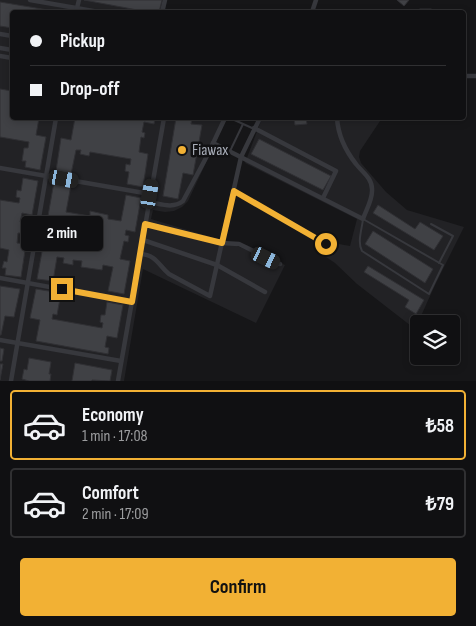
<!DOCTYPE html>
<meta charset="utf-8">
<style>
body{margin:0;font-family:"Sofia Sans Condensed",sans-serif;background:#1e1e20;color:#f1f3f6;height:100vh;display:flex;flex-direction:column;font-size:19px;white-space:nowrap}
*{box-sizing:border-box;margin:0}
p{font-size:16px;color:#9c9d9f}
.icon{flex:none;width:28px;height:28px;fill:none;stroke:currentColor;stroke-width:2;stroke-linecap:round;stroke-linejoin:round}
.map{position:relative;height:381px;overflow:hidden}
.drawer{display:flex;flex-direction:column;background:#101012;flex:1}
.drawer>*{flex:none}
.top-card{position:absolute;left:10px;top:10px;width:456px;height:110px;border-radius:5px;box-shadow:0 2px 8px #0003,0 0 0 1px #303032;display:grid;align-content:center;height:110px;padding:0 20px;background:#101012}
.controls{position:absolute;left:410px;top:315px;display:grid;gap:10px}
.controls a{display:grid;place-items:center;width:50px;height:50px;border-radius:5px;background:#101012;box-shadow:0 2px 8px #0003,0 0 0 1px #303032;font-size:25px}
.end{position:absolute;width:22px;height:22px;margin:-11px;border:6px solid #f2b134;background:#111;box-shadow:0 0 0 2px #111}
.from{border-radius:50%}
.bubble{position:absolute;height:35px;border-radius:5px;background:#101012;box-shadow:0 2px 8px #0003,0 0 0 1px #303032;font-size:16px;font-weight:700;line-height:35px;text-align:center}
.car{position:absolute;width:15px;height:30px;margin:-15px -8px;border-radius:6px;box-shadow:0 0 4px 1px #0007;background:linear-gradient(#222 24%,#8ab4d8 0 40%,#222 0 76%,#8ab4d8 0 86%,#222 0)}
.top-card b{display:flex;align-items:center;gap:18px;height:48px;font-size:19px}
.top-card b+b{border-top:1px solid #303032}
.top-card i{width:12px;height:12px;background:#f1f3f6}
ul{padding:9px 0 0;list-style:none}
li{display:flex;align-items:center;gap:15px;height:70px;margin:0 10px 8px;padding:0 10px;border:2px solid #303032;border-radius:5px}
li div{flex:1}
li b{display:block;font-size:19px}
li em{font-style:normal;font-weight:700}
li.selected{border-color:#f2b134}
li>.icon{width:45px;height:45px;stroke-width:1.5}
.primary-button{display:flex;gap:10px;margin-top:auto;padding:10px 20px}
.primary-button a{flex:1;height:58px;border-radius:5px;background:#f2b134;color:#111;font-size:20px;font-weight:700;line-height:58px;text-align:center}
.map>svg:first-child{display:block}
.built{fill:#222225}
.building{fill:#404145;stroke:#303034}
.lines{fill:none;stroke-linecap:round;stroke-linejoin:round}
.lane{stroke:#37383d;stroke-width:2}
.street{stroke:#37383d;stroke-width:4.5}
.route{stroke:#f2b134;stroke-width:6}
.poi-dot{fill:#f2b134;stroke:#111113;stroke-width:2}
.labels{text-anchor:middle;dominant-baseline:central;stroke-width:5;stroke-linejoin:round;paint-order:stroke}
.poi-label{font-size:16px;fill:#a8adb8;stroke:#111113;text-anchor:start}
</style>
<div class="map">
<svg width="476" height="381" viewBox="0 0 476 381">
<rect width="100%" height="100%" fill="#161618"/>
<g class="built">
<polygon points="0,0 167,0 165,12 12,12 12,118 227,118 188,201 182,207 174,211 165,212 153,210 151,219 227,242 285,265 256,323 143,269 124,381 0,381"/>
<polygon points="262,118 382,118 360,151 359,157 361,163 386,192 407,210 464,227 436,283 415,329 357,284 335,263 326,257 333,243 350,246 357,219 245,163"/>
</g>
<g class="building">
<polygon points="84,0 162,0 159,12 148,12"/>
<polygon points="397,0 409,0 404,6"/>
<polygon points="0,2 60,12 12,12 12,28 0,26"/>
<rect x="420" y="9" width="11" height="3"/>
<polygon points="0,89 12,91 12,118 39,118 36,135 46,137 40,170 25,167 26,161 22,161 24,148 28,148 29,142 0,137"/>
<polygon points="75,118 155,118 154,124 144,122 142,132 145,133 144,138 141,137 139,152 148,154 143,187 127,184 129,172 125,171 126,164 130,165 131,159 90,152 89,156 80,154 81,150 76,150 71,174 56,171 61,138 71,140"/>
<polygon points="176,118 192,118 191,124 202,125 193,175 183,173 178,199 163,196"/>
<polygon points="294,119 306,119 307,124 295,125"/>
<polygon points="259,139 331,176 323,190 251,154"/>
<polygon points="23,178 38,181 32,215 22,213 20,222 24,223 22,233 18,233 17,243 26,244 21,277 5,275 6,268 2,268 4,261 7,262 9,250 0,248 0,200 19,203 20,198 16,197 17,190 21,191"/>
<polygon points="54,182 71,185 66,212 90,216 90,211 108,215 108,219 121,221 126,195 141,198 135,232 126,230 125,235 129,236 128,242 124,241 120,259 130,261 124,294 108,291 113,267 103,265 102,270 81,267 82,261 73,260 73,265 63,263 64,258 57,257 53,281 37,279 43,246 53,247 58,218 48,216"/>
<polygon points="378,205 415,229 420,222 443,236 434,250 373,213"/>
<polygon points="373,231 433,269 425,283 365,244"/>
<polygon points="368,266 424,300 416,314 405,307 409,300 364,272"/>
<polygon points="0,286 20,289 14,317 5,316 1,335 0,335"/>
<polygon points="36,289 61,293 57,315 53,314 52,319 102,328 103,323 100,322 101,315 105,315 107,302 123,305 117,338 107,336 105,347 109,348 108,354 36,341 40,320 30,318"/>
<polygon points="0,348 4,349 2,361 0,361"/>
<polygon points="29,358 51,362 49,374 51,374 50,381 29,381 22,379 24,369 27,370"/>
<polygon points="75,363 112,370 110,381 92,380 91,381 72,381"/>
<polygon points="0,364 3,364 0,380"/>
</g>
<g class="lines">
<g class="lane">
<polyline points="230,118 252,128"/>
<polyline points="230,151 243,124"/>
<path d="M363,219l80,46 -14,29 -67,-43c-5,-9 0,-22 1,-32z"/>
<polyline points="431,224 453,236 439,263"/>
</g>
<g class="street">
<polyline points="30,0 99,12"/>
<polyline points="76,12 79,0"/>
<polyline points="162,12 165,0"/>
<polyline points="312,12 316,0"/>
<polyline points="0,34 12,36"/>
<polyline points="0,48 12,50"/>
<polyline points="0,56 12,58"/>
<polyline points="464,76 476,76"/>
<polyline points="254,128 336,171 323,198"/>
<path d="M213,143l150,76c3,-9 10,-20 9,-30 0,-11 -10,-17 -16,-25 -11,-14 -18,-29 -19,-46"/>
<polyline points="0,168 150,194"/>
<polyline points="234,191 326,244"/>
<path d="M149,202c12,2 24,7 34,-1l24,-45 18,-38"/>
<polyline points="145,224 222,243 239,244 280,264"/>
<polyline points="143,240 217,265 265,292"/>
<path d="M140,254c17,1 18,11 29,20l41,22 31,-139 19,-39"/>
<polyline points="0,278 132,302"/>
<polyline points="0,340 121,361"/>
<polyline points="11,381 56,118"/>
<polyline points="118,381 164,118"/>
</g>
</g>
<g class="lines">
<polyline class="route" points="62,289 132,302 145,224 222,243 234,191 326,244"/>
</g>
<circle class="poi-dot" cx="182" cy="150" r="5"/>
<g class="labels">
<g class="poi-label">
<text x="192" y="150">Fiawax</text>
</g>
</g>
</svg>
<div class="controls">
<a><svg class="icon" aria-label="layers" viewBox="0 0 24 24"><path d="M12 4l9 5-9 5-9-5zM3 14l9 5 9-5"/></svg></a>
</div>
<i class="end from" style="left:326px;top:244px"></i>
<i class="end" style="left:62px;top:289px"></i>
<div class="bubble" style="left:21px;top:216px;width:82px">2 min</div>
<i class="car" style="left:64px;top:179px;rotate:100deg"></i>
<i class="car" style="left:150px;top:194px;rotate:10deg"></i>
<i class="car" style="left:266px;top:258px;rotate:116deg"></i>
<div class="top-card">
<b><i class="from"></i>Pickup</b>
<b><i></i>Drop-off</b>
</div>
</div>
<section class="drawer">
<ul>
<li class="selected"><svg class="icon" aria-label="car" viewBox="0 0 24 24"><path d="M5 17H2v-5l4-1 3-4h7l3 4 3 1v5h-3M9 17h6M6 11h13"/><circle cx="7" cy="17" r="2"/><circle cx="17" cy="17" r="2"/></svg><div><b>Economy</b><p>1 min · 17:08</p></div><em>₺58</em></li>
<li><svg class="icon" aria-label="car" viewBox="0 0 24 24"><path d="M5 17H2v-5l4-1 3-4h7l3 4 3 1v5h-3M9 17h6M6 11h13"/><circle cx="7" cy="17" r="2"/><circle cx="17" cy="17" r="2"/></svg><div><b>Comfort</b><p>2 min · 17:09</p></div><em>₺79</em></li>
</ul>
<div class="primary-button"><a>Confirm</a></div>
</section>
